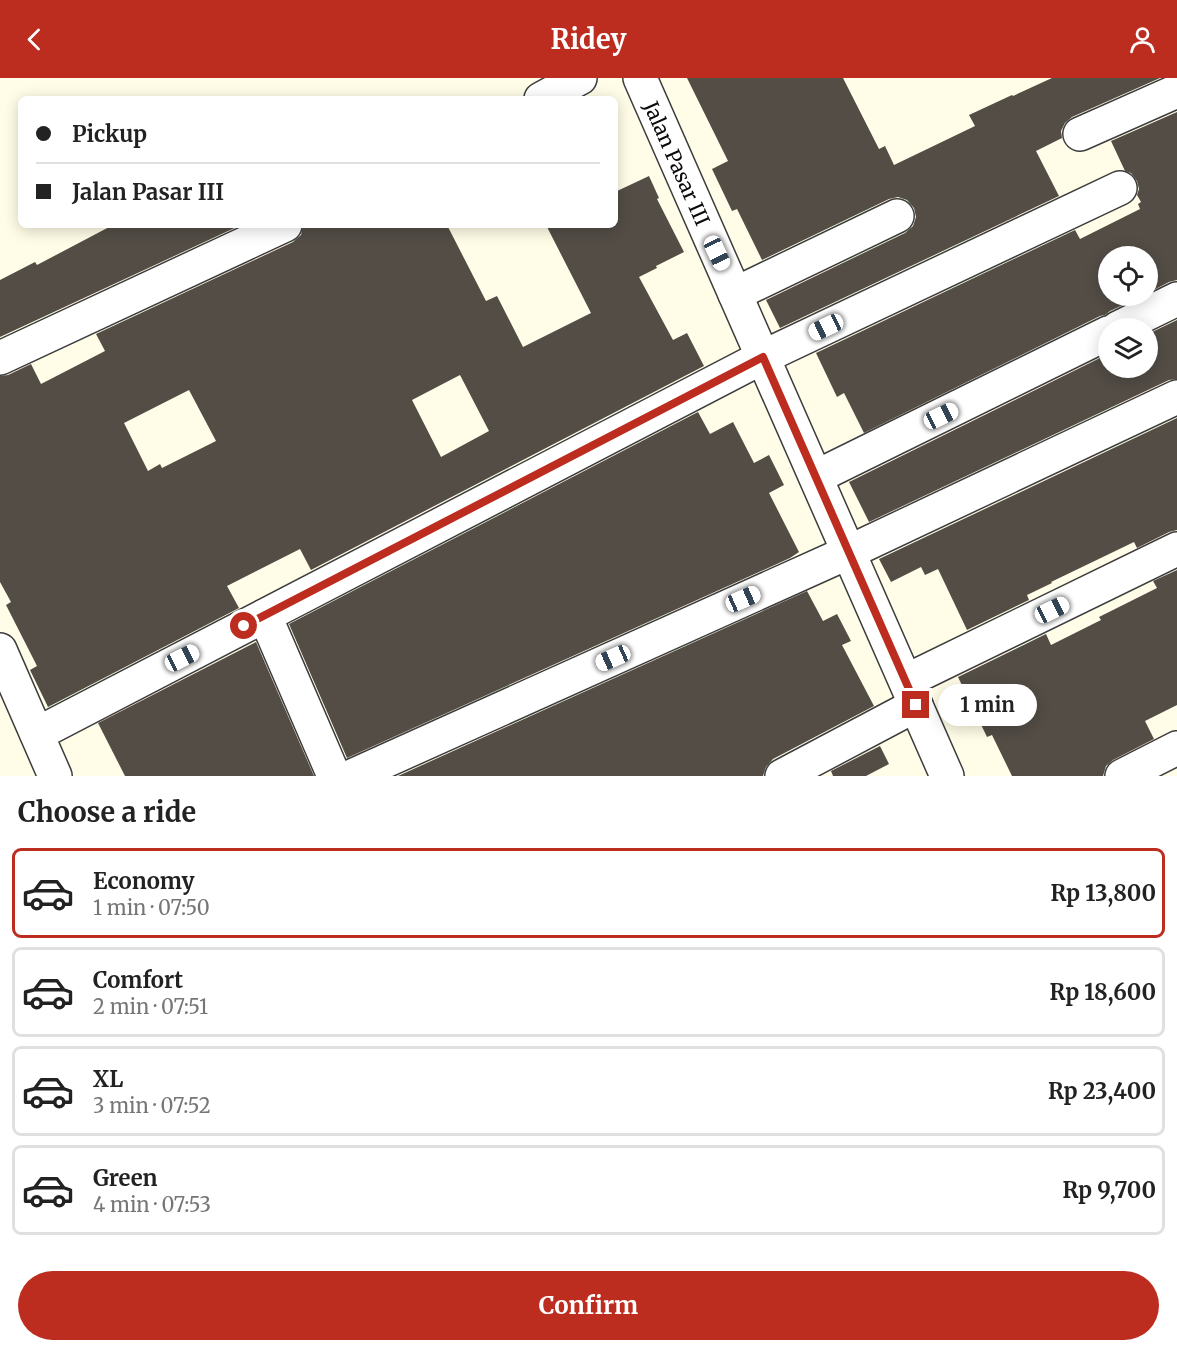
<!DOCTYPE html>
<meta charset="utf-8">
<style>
body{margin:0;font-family:Merriweather,serif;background:#f2f2f2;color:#222;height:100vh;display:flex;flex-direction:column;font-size:22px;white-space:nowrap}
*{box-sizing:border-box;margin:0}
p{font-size:20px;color:#767676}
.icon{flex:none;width:33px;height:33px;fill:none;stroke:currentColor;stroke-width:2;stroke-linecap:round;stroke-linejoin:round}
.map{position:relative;height:698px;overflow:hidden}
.side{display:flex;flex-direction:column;background:#fff;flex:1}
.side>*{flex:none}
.hud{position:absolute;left:18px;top:18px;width:600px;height:132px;border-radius:9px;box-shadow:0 3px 15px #0003;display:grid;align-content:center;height:132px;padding:0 18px;background:#fff}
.buttons{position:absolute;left:1098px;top:168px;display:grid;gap:12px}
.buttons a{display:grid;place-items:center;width:60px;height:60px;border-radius:50%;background:#fff;box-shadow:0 3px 15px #0003;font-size:30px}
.end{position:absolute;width:27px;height:27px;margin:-14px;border:8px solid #bd2d1f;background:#fff;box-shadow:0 0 0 3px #fff}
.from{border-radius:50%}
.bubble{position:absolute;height:42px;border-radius:21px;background:#fff;box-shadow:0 3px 15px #0003;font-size:20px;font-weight:700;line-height:42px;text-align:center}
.car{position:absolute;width:18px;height:36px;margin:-18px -9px;border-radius:8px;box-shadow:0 0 4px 2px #0007;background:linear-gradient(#fff 24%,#345 0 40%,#fff 0 76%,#345 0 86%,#fff 0)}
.hud b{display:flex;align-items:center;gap:21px;height:57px;font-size:22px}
.hud b+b{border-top:2px solid #e0e0e0}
.hud i{width:15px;height:15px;background:#222}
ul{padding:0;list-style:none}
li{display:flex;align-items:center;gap:18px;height:90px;margin:0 12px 9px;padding:0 6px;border:3px solid #e0e0e0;border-radius:9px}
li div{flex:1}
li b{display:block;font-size:22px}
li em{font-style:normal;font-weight:700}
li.active{border-color:#bd2d1f}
li>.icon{width:54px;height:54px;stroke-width:1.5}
h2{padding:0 18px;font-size:27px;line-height:72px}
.cta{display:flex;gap:12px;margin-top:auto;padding:12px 18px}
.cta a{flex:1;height:69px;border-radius:36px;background:#bd2d1f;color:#fff;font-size:24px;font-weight:700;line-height:69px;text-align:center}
header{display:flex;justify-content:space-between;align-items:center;height:78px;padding:0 18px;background:#bd2d1f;color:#fff;font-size:27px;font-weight:700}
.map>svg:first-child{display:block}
.building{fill:#534d46;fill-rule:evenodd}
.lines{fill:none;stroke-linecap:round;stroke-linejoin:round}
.minor-casing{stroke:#3d3d3d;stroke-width:36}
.tertiary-casing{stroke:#3d3d3d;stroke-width:36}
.minor{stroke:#fff;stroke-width:33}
.tertiary{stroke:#fff;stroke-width:33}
.route{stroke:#bd2d1f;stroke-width:8}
.labels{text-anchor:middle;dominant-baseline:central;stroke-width:6;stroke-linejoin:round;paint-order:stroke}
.street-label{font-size:20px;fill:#0a0a0a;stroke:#fff}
</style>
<header><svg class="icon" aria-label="back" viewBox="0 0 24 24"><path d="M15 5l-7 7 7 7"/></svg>Ridey<svg class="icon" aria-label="person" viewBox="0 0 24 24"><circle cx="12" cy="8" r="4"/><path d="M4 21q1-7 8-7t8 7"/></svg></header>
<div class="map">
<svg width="1177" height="698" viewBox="0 0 1177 698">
<rect width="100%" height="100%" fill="#fffde7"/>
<g class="building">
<polygon points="687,0 843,0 879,71 885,68 894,87 975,48 969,37 1012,17 1013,18 1052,0 1160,0 1072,39 1065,45 1061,53 1062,60 1036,73 1059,118 780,250 766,222 905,155 913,148 916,139 914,130 907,122 898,119 889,121 762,182 737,131 732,133 712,91 728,83"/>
<polygon points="1177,34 1177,202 1169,204 1148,215 1148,178 1108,178 1108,218 1142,218 1110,233 1105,237 1100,238 864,355 844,315 837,319 816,275 1075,152 1080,161 1140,131 1138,126 1141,124 1137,117 1139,111 1137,103 1131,95 1125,93 1111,63"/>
<path d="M649,98l10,22 -2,1 27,53 -28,14 1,2 -18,9 34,63 14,-7 17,33 -393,204 -11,-21 -73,37 12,22 -191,99 -18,-37 7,-4 -31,-61 5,-3 -11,-20v-206l8,-1 23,-11 10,20 64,-33 -9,-17 197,-92 8,-7 2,-10h144l39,76 11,-5 26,51 68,-34 -45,-88h69v-33zM460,297l29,56 -48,26 -29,-57zM189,312l27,51 -54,27 -2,-4 -12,7 -24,-48z"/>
<polygon points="113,147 241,147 0,259 0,202 35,184 37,187"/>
<polygon points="1177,242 1177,301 1169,302 869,444 849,404 1108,276 1108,290 1148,290 1148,256"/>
<polygon points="698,334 710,356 733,344 754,385 769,377 784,407 769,415 799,474 790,480 347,680 289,546"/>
<polygon points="1177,340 1177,452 1169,454 1137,470 1134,464 1051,504 1052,505 1027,517 1029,522 967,552 938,491 925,497 921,489 891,504 879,481"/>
<polygon points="1177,492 1177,627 1145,643 1154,661 1113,682 1106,688 1103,698 1012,698 992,657 987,659 958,599 1046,556 1051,567 1101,542 1099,539 1157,510 1153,503"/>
<polygon points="807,513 823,543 837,536 851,563 842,567 874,628 773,681 766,689 763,698 398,698"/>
<polygon points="256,564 314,698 125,698 98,645"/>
<polygon points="880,668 889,686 866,698 833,698 831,693"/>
</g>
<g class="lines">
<defs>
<g id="minor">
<polyline points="541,21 580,0"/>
<polyline points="1080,56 1177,13"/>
<polyline points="735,216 897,138"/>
<polyline points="1118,250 1177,221"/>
<polyline points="0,280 285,147"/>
<polyline points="816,399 1108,255"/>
<polyline points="265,538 334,698"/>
<polyline points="0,572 55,698"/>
<polyline points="906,603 1177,471"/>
<polyline points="37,656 763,279 1120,110"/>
<polyline points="352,698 849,474 1177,319"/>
<polyline points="782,698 916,627"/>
<polyline points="1122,698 1177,670"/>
</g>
<g id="tertiary">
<path id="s1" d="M640,0l307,698"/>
</g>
</defs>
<use href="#minor" class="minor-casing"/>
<use href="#tertiary" class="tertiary-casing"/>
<use href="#minor" class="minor"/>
<use href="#tertiary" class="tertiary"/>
</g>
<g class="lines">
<polyline class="route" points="244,548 763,279 916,627"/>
</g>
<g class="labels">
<g class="street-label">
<text stroke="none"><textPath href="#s1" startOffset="93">Jalan Pasar III</textPath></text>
</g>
</g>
</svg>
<div class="buttons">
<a><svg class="icon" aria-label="locate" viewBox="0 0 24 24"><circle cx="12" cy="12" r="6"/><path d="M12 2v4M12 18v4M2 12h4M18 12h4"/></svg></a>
<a><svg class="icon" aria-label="layers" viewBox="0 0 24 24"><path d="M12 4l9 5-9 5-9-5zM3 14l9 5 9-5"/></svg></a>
</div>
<i class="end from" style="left:244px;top:548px"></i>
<i class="end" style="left:916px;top:627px"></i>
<div class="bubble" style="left:938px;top:606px;width:99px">1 min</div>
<i class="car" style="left:717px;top:175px;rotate:155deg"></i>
<i class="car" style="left:826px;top:249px;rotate:245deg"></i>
<i class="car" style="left:941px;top:338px;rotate:64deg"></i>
<i class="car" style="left:743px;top:521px;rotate:66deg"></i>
<i class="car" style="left:1052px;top:532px;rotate:64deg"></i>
<i class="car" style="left:182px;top:580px;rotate:63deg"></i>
<i class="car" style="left:613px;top:580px;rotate:246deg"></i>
<div class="hud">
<b><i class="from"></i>Pickup</b>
<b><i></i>Jalan Pasar III</b>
</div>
</div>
<section class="side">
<h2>Choose a ride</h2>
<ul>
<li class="active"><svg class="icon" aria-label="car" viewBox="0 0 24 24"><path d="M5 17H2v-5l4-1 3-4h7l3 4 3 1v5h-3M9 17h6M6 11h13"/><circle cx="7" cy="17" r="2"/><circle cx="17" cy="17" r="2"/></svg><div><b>Economy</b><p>1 min · 07:50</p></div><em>Rp 13,800</em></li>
<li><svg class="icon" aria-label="car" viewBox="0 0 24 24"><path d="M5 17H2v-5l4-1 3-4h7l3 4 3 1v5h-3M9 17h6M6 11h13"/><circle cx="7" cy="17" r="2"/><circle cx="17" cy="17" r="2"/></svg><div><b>Comfort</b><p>2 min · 07:51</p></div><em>Rp 18,600</em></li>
<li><svg class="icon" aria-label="car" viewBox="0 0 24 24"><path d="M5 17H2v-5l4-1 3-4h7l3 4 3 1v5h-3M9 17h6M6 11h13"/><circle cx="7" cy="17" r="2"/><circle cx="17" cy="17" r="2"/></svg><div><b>XL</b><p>3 min · 07:52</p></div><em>Rp 23,400</em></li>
<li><svg class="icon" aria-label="car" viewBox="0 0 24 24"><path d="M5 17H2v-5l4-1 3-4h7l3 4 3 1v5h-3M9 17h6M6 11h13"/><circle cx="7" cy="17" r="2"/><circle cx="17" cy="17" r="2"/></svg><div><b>Green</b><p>4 min · 07:53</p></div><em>Rp 9,700</em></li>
</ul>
<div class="cta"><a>Confirm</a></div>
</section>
